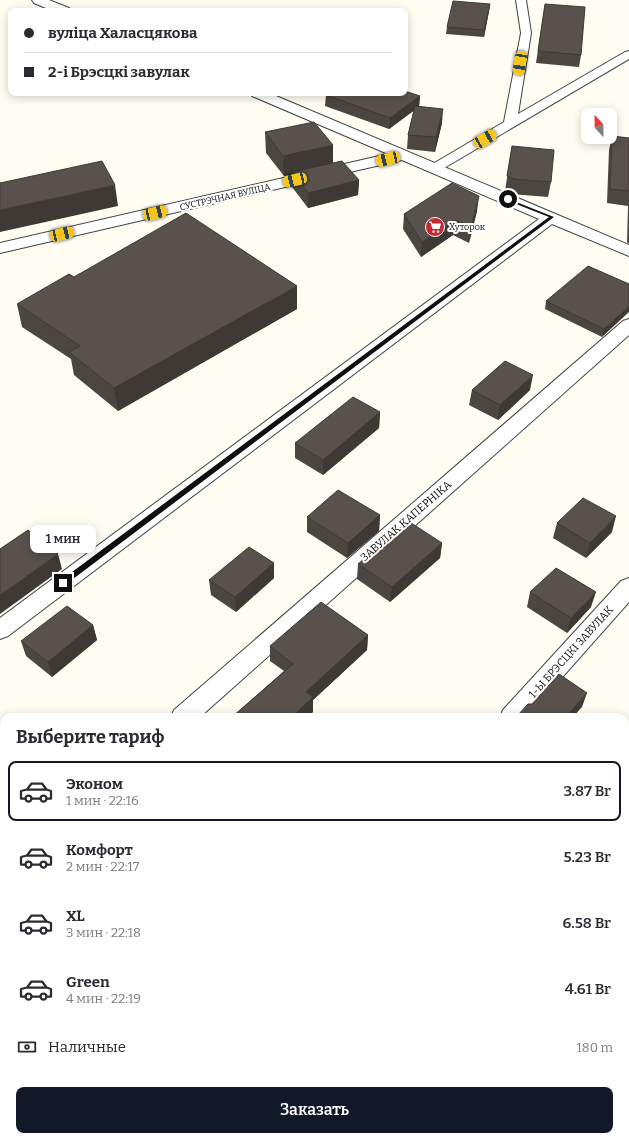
<!DOCTYPE html>
<html lang="ru">
<meta charset="utf-8">
<style>
body{margin:0;font-family:Bitter,serif;background:#f2f2f3;color:#2b2b33;height:100vh;display:flex;flex-direction:column;font-size:15px;white-space:nowrap}
*{box-sizing:border-box;margin:0}
p{font-size:13px;color:#7c7c81}
.icon{flex:none;width:22px;height:22px;fill:none;stroke:currentColor;stroke-width:2;stroke-linecap:round;stroke-linejoin:round}
.map{position:relative;flex:1;overflow:hidden}
.side{position:absolute;left:0px;top:713px;width:629px;height:428px;display:flex;flex-direction:column;background:#fff;border-radius:12px 12px 0 0;box-shadow:0 2px 10px #0003}
.side>*{flex:none}
.hud{position:absolute;left:8px;top:8px;width:400px;height:88px;border-radius:8px;box-shadow:0 2px 10px #0003;display:grid;align-content:center;height:88px;padding:0 16px;background:#fff}
.needle{width:26px;rotate:338deg}
.controls{position:absolute;left:581px;top:108px;display:grid;gap:8px}
.controls a{display:grid;place-items:center;width:36px;height:36px;border-radius:8px;background:#fff;box-shadow:0 2px 10px #0003;font-size:20px}
.end{position:absolute;width:18px;height:18px;margin:-9px;border:5px solid #101010;background:#fff;box-shadow:0 0 0 2px #fff}
.from{border-radius:50%}
.bubble{position:absolute;height:28px;border-radius:8px;background:#fff;box-shadow:0 2px 10px #0003;font-size:13px;font-weight:600;line-height:28px;text-align:center}
.car{position:absolute;width:12px;height:24px;margin:-12px -6px;border-radius:5px;box-shadow:0 0 3px 1px #0007;background:linear-gradient(#f5c518 24%,#345 0 40%,#f5c518 0 76%,#345 0 86%,#f5c518 0)}
.hud b{display:flex;align-items:center;gap:14px;height:38px;font-size:15px}
.hud b+b{border-top:1px solid #e1e1e2}
.hud i{width:10px;height:10px;background:#2b2b33}
ul{padding:0;list-style:none}
li{display:flex;align-items:center;gap:12px;height:60px;margin:0 8px 6px;padding:0 8px;border:2px solid transparent;border-radius:8px}
li div{flex:1}
li b{display:block;font-size:15px}
li em{font-style:normal;font-weight:600}
li.active{border-color:#111827}
li>.icon{width:36px;height:36px;stroke-width:1.5}
h2{padding:0 16px;font-size:18px;line-height:48px}
.pay{display:flex;align-items:center;gap:10px;height:44px;padding:0 16px;font-size:15px}
.pay p{margin-inline-start:auto}
.primary-button{display:flex;gap:8px;margin-top:auto;padding:8px 16px}
.primary-button a{flex:1;height:46px;border-radius:8px;background:#111827;color:#fff;font-size:16px;font-weight:600;line-height:46px;text-align:center}
.map>svg:first-child{display:block}
.lines{fill:none;stroke-linecap:round;stroke-linejoin:round}
.service-casing{stroke:#434343;stroke-width:2}
.minor-casing{stroke:#434343;stroke-width:2}
.service{fill:#fff;fill-rule:evenodd}
.minor{fill:#fff;fill-rule:evenodd}
.wall{fill:#4c4641}
.shaded-wall{fill:#3e3935}
.building{fill:#58514c;stroke:#3e3935}
.route{fill:#101010}
.labels{text-anchor:middle;dominant-baseline:central;stroke-width:4;stroke-linejoin:round;paint-order:stroke}
.far-street-label{font-size:9px;fill:#101010;stroke:#fff}
.far-poi-label{font-size:9px;fill:#101010;stroke:#fff;text-anchor:start}
.street-label{font-size:11px;fill:#101010;stroke:#fff}
</style>
<div class="map">
<svg width="629" height="1141" viewBox="0 0 629 1141">
<rect width="100%" height="100%" fill="#fffcf2"/>
<g class="lines">
<defs>
<polygon id="service" points="516,0 526,0 531,33 518,114 625,52 629,51 629,59 439,171 431,171 429,168 431,165 504,122 521,33"/>
<g id="minor">
<polygon points="32,0 49,0 69,8 70,11 53,11 34,3"/>
<polygon points="250,93 269,93 629,245 629,256 552,224 8,636 0,639 0,618 539,219 402,160 0,253 0,243 388,154 252,96"/>
<polygon points="629,319 629,335 200,717 171,717 174,710 623,321"/>
<polygon points="629,578 629,602 527,717 500,717 503,710 621,581"/>
<polygon points="4,862 4,889 0,891 0,864"/>
<polygon points="629,908 629,938 625,939 625,909"/>
<polygon points="189,1137 223,1137 221,1141 187,1141"/>
<polygon points="446,1137 509,1137 511,1141 444,1141"/>
</g>
</defs>
<use href="#service" class="service-casing"/>
<use href="#minor" class="minor-casing"/>
<use href="#service" class="service"/>
<use href="#minor" class="minor"/>
</g>
<g class="wall">
<polygon points="490,4 489,11 484,37 446,34 447,27"/>
<polygon points="545,4 581,55 579,67 536,63"/>
<polygon points="326,95 420,96 419,106 442,123 435,152 407,149 408,135 414,110 389,129 325,106"/>
<polygon points="265,132 333,163 359,180 358,195 308,208 292,187 292,175 284,176 266,153"/>
<polygon points="612,136 629,138 629,244 627,242 628,206 607,203 609,150"/>
<polygon points="512,146 551,182 548,197 511,194 505,191"/>
<polygon points="477,211 469,243 453,235 421,257 403,229 404,214"/>
<polygon points="74,277 297,309 118,411 74,375 71,359 22,327 17,304"/>
<polygon points="629,284 602,337 545,309 546,301"/>
<polygon points="472,390 530,390 498,420 469,405"/>
<polygon points="380,412 379,428 323,475 295,458 295,443"/>
<polygon points="380,515 379,531 347,558 307,532 307,517"/>
<polygon points="557,523 612,532 586,558 553,538"/>
<polygon points="442,543 440,558 390,602 357,579 358,564"/>
<polygon points="274,563 274,578 236,612 211,595 209,580"/>
<polygon points="530,592 591,607 567,633 527,607"/>
<polygon points="93,625 97,640 52,677 26,656 21,641"/>
<polygon points="368,635 367,650 313,700 313,712 307,717 232,717 284,671 270,661 270,646"/>
<polygon points="629,746 629,801 625,798 625,751"/>
<polygon points="345,1137 424,1137 421,1141 349,1141"/>
</g>
<g class="shaded-wall">
<polygon points="490,4 489,11 484,37 484,30"/>
<polygon points="420,96 419,107 389,129 390,118"/>
<polygon points="443,109 442,123 435,152 436,137"/>
<polygon points="333,145 333,165 292,172 292,175 284,176 283,156"/>
<polygon points="359,180 358,195 308,208 308,193"/>
<polygon points="115,185 118,206 0,232 0,210"/>
<polygon points="479,196 477,211 469,243 471,227"/>
<polygon points="455,220 453,235 421,257 422,242"/>
<polygon points="297,286 297,309 118,411 114,388"/>
<polygon points="629,306 629,312 602,337 604,329"/>
<polygon points="533,375 530,390 498,420 500,405"/>
<polygon points="380,412 379,428 323,475 323,460"/>
<polygon points="380,515 379,531 347,558 348,543"/>
<polygon points="616,516 612,532 586,558 590,543"/>
<polygon points="442,543 440,558 390,602 392,587"/>
<polygon points="58,554 62,569 0,614 0,595"/>
<polygon points="274,563 274,578 236,612 235,597"/>
<polygon points="596,592 591,607 567,633 571,618"/>
<polygon points="93,625 97,640 52,677 48,662"/>
<polygon points="368,635 367,650 313,700 313,712 307,717 292,717 306,692"/>
<polygon points="587,693 582,707 573,717 565,717"/>
<polygon points="629,860 629,865 625,870 625,865"/>
<polygon points="420,1137 424,1137 421,1141 417,1141"/>
</g>
<g class="building">
<polygon points="453,1 490,4 484,30 447,27"/>
<polygon points="545,4 585,7 581,55 538,51"/>
<polygon points="405,91 420,96 390,118 326,95 326,93 405,93"/>
<polygon points="415,106 443,109 436,137 408,135"/>
<polygon points="314,122 333,145 283,156 265,132"/>
<polygon points="612,136 629,138 629,191 610,189"/>
<polygon points="512,146 554,150 551,182 514,179 507,176"/>
<polygon points="102,161 115,185 0,210 0,183"/>
<polygon points="342,161 359,180 308,193 292,172"/>
<polygon points="452,183 479,196 471,227 455,220 422,242 404,214"/>
<polygon points="186,213 297,286 114,388 69,352 80,346 17,304 69,274 74,277"/>
<polygon points="588,266 629,284 629,306 604,329 546,301"/>
<polygon points="505,361 533,375 500,405 472,390"/>
<polygon points="353,397 380,412 323,460 295,443"/>
<polygon points="338,490 380,515 348,543 307,517"/>
<polygon points="583,498 616,516 590,543 557,523"/>
<polygon points="408,521 442,543 392,587 358,564"/>
<polygon points="28,530 58,554 0,595 0,549"/>
<polygon points="249,547 274,563 235,597 209,580"/>
<polygon points="556,568 596,592 571,618 530,592"/>
<polygon points="321,602 368,635 306,692 313,697 292,717 232,717 293,664 270,646"/>
<polygon points="67,606 93,625 48,662 21,641"/>
<polygon points="559,674 587,693 565,717 521,717 518,715 528,704 532,704"/>
<polygon points="629,746 629,783 625,781 625,751"/>
<polygon points="625,845 629,848 629,860 625,865"/>
<polygon points="628,1018 629,1019 629,1141 575,1141 578,1137 625,1137 625,1022"/>
<polygon points="355,1137 420,1137 417,1141 359,1141"/>
</g>
<polygon class="route" points="506,198 554,217 65,585 60,585 60,581 549,217 506,200"/>
<defs>
<symbol id="supermarket-disc" viewBox="-11 -11 22 22"><circle r="9.5" fill="#bf292f" stroke="#fff"/><path d="M-6-5.5h2.5l.6 2H6L4.5 2H-2.5L-4.4-4H-6ZM-1.5 3.2a1.3 1.3 0 1 0 .1 0ZM3 3.2a1.3 1.3 0 1 0 .1 0Z" fill="#fff"/></symbol>
</defs>
<g fill-rule="evenodd">
<use href="#supermarket-disc" x="424" y="216" width="22" height="22"/>
</g>
<g class="labels">
<g class="far-street-label">
<text transform="translate(225 197) rotate(-13)">СУСТРЭЧНАЯ ВУЛІЦА</text>
</g>
<g class="far-poi-label">
<text x="449" y="227">Хуторок</text>
</g>
<g class="street-label">
<text transform="translate(406 521) rotate(-41)">ЗАВУЛАК КАПЕРНІКА</text>
<text transform="translate(571 652) rotate(-48)">1-Ы БРЭСЦКІ ЗАВУЛАК</text>
</g>
</g>
</svg>
<div class="controls">
<a><svg class="needle" viewBox="-14 -14 28 28"><path d="M0-13l5 13h-10z" fill="#e53935"/><path d="M0 13l5-13h-10z" fill="#7c7c81"/></svg></a>
</div>
<i class="end from" style="left:508px;top:199px"></i>
<i class="end" style="left:63px;top:583px"></i>
<div class="bubble" style="left:30px;top:525px;width:66px">1 мин</div>
<i class="car" style="left:520px;top:63px;rotate:189deg"></i>
<i class="car" style="left:485px;top:139px;rotate:60deg"></i>
<i class="car" style="left:388px;top:159px;rotate:257deg"></i>
<i class="car" style="left:295px;top:180px;rotate:257deg"></i>
<i class="car" style="left:155px;top:213px;rotate:77deg"></i>
<i class="car" style="left:62px;top:234px;rotate:77deg"></i>
<div class="hud">
<b><i class="from"></i>вуліца Халасцякова</b>
<b><i></i>2-і Брэсцкі завулак</b>
</div>
<section class="side">
<h2>Выберите тариф</h2>
<ul>
<li class="active"><svg class="icon" aria-label="car" viewBox="0 0 24 24"><path d="M5 17H2v-5l4-1 3-4h7l3 4 3 1v5h-3M9 17h6M6 11h13"/><circle cx="7" cy="17" r="2"/><circle cx="17" cy="17" r="2"/></svg><div><b>Эконом</b><p>1 мин · 22:16</p></div><em>3.87 Br</em></li>
<li><svg class="icon" aria-label="car" viewBox="0 0 24 24"><path d="M5 17H2v-5l4-1 3-4h7l3 4 3 1v5h-3M9 17h6M6 11h13"/><circle cx="7" cy="17" r="2"/><circle cx="17" cy="17" r="2"/></svg><div><b>Комфорт</b><p>2 мин · 22:17</p></div><em>5.23 Br</em></li>
<li><svg class="icon" aria-label="car" viewBox="0 0 24 24"><path d="M5 17H2v-5l4-1 3-4h7l3 4 3 1v5h-3M9 17h6M6 11h13"/><circle cx="7" cy="17" r="2"/><circle cx="17" cy="17" r="2"/></svg><div><b>XL</b><p>3 мин · 22:18</p></div><em>6.58 Br</em></li>
<li><svg class="icon" aria-label="car" viewBox="0 0 24 24"><path d="M5 17H2v-5l4-1 3-4h7l3 4 3 1v5h-3M9 17h6M6 11h13"/><circle cx="7" cy="17" r="2"/><circle cx="17" cy="17" r="2"/></svg><div><b>Green</b><p>4 мин · 22:19</p></div><em>4.61 Br</em></li>
</ul>
<div class="pay"><svg class="icon" aria-label="cash" viewBox="0 0 24 24"><path d="M3 7h18v10H3z"/><circle cx="12" cy="12" r="2"/></svg>Наличные<p>180 m</p></div>
<div class="primary-button"><a>Заказать</a></div>
</section>
</div>
